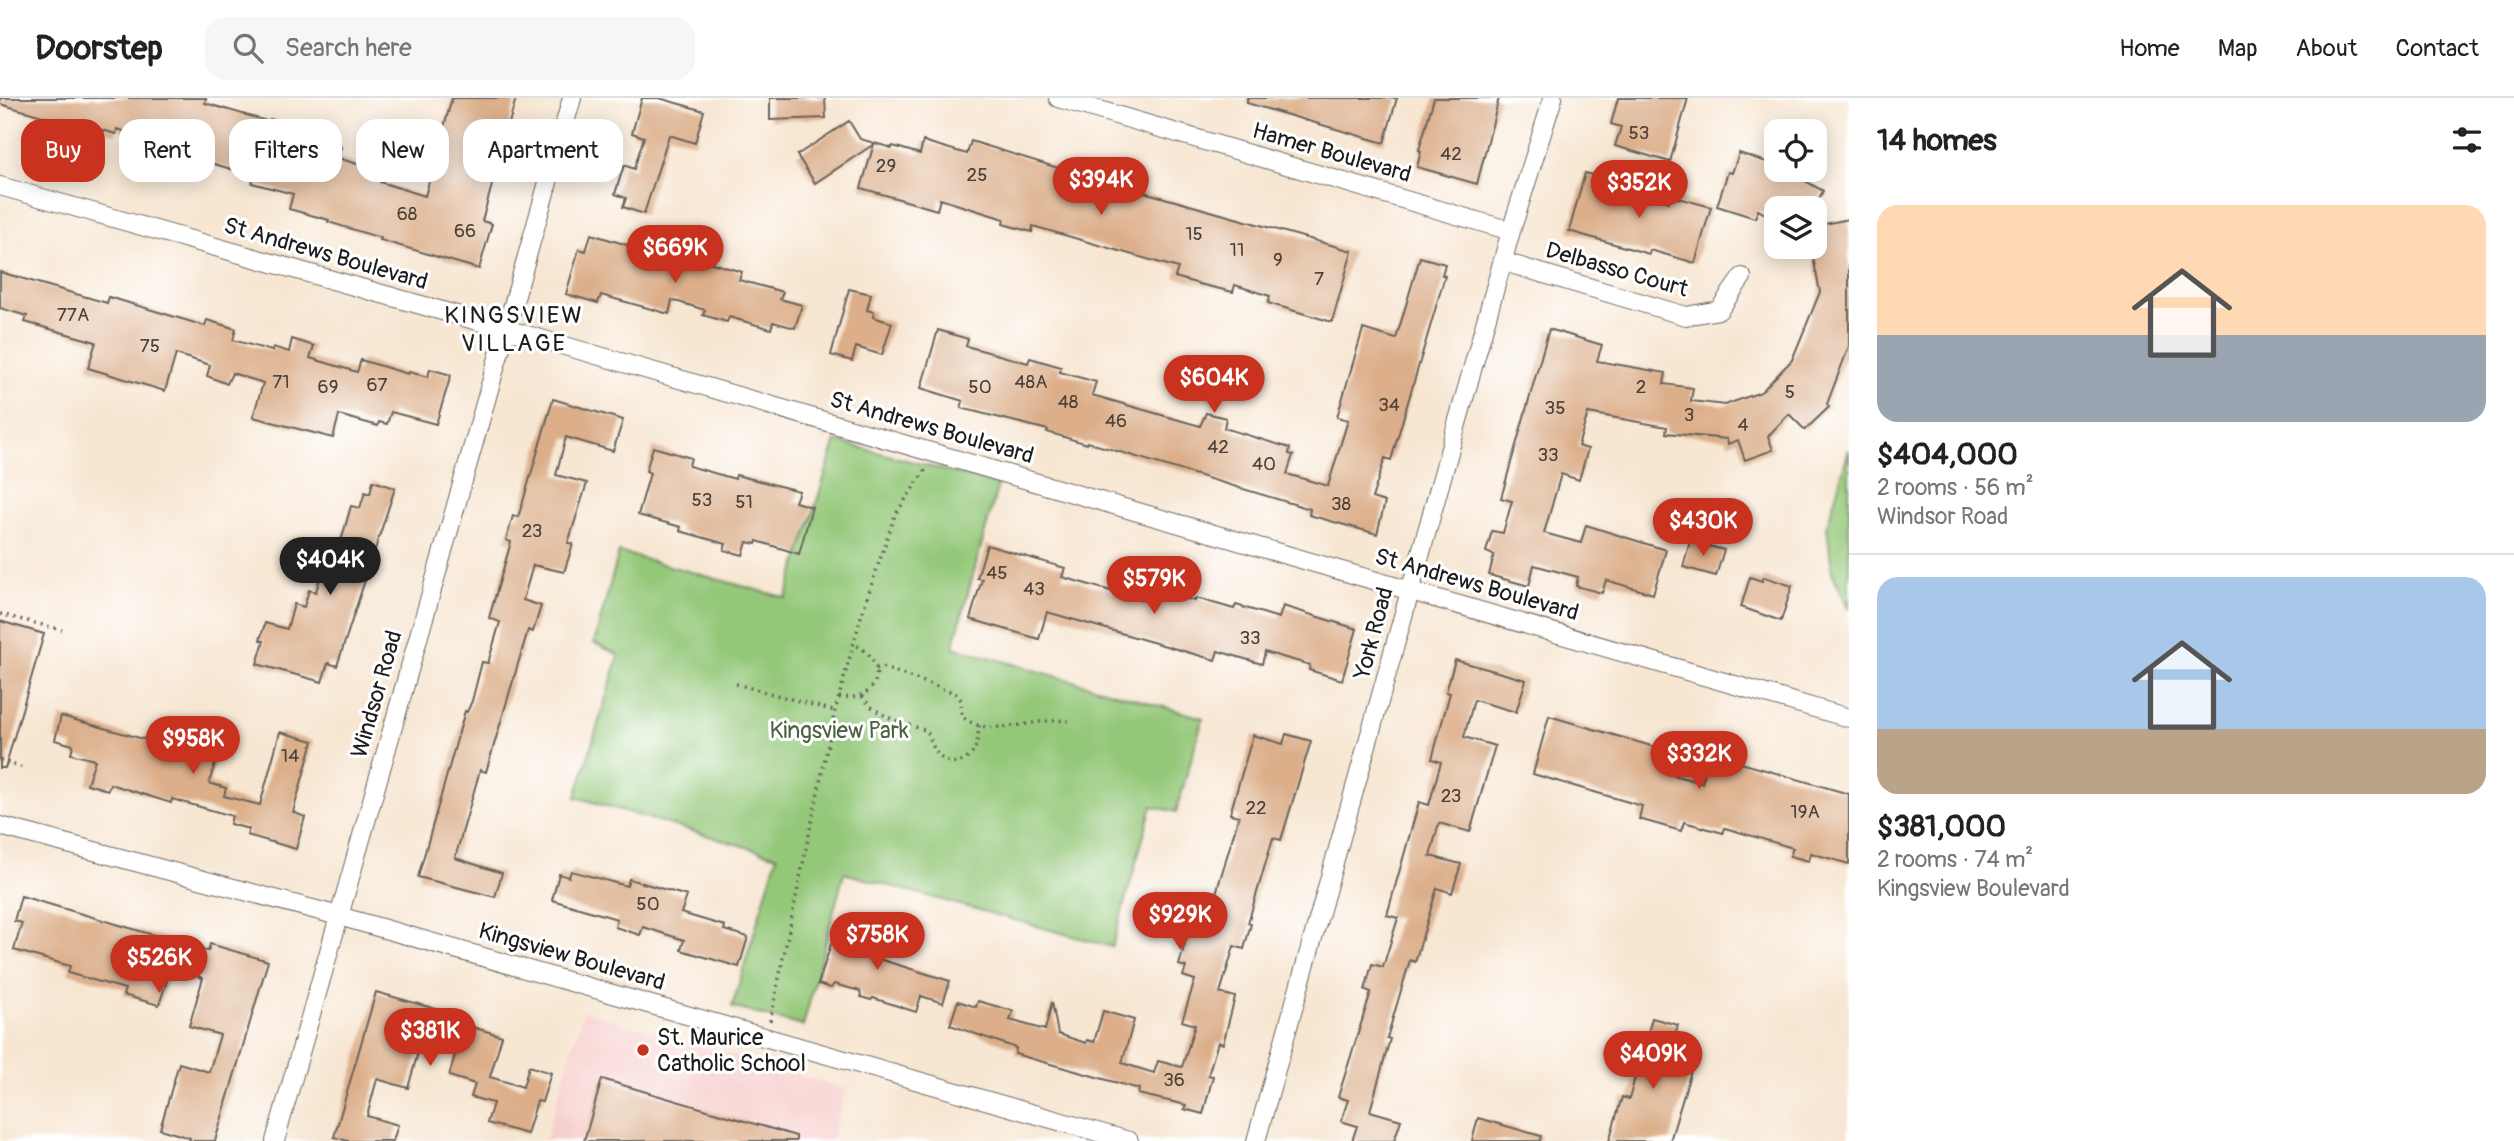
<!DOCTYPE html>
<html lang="en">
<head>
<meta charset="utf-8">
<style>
	:root { --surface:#fff; --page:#f6f6f6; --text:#222; --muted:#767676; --line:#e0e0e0; --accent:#c8321e }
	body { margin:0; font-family:Pangolin,sans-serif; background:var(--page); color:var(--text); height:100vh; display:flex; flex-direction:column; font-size:26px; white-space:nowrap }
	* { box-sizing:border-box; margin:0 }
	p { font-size:23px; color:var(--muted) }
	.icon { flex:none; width:38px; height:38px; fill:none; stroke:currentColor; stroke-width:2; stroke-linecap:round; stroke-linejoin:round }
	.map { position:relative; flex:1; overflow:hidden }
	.side { display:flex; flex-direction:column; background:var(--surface); width:665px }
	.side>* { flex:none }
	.hud { position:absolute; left:21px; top:21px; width:665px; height:63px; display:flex; gap:14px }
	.controls { position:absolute; left:1764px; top:21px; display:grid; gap:14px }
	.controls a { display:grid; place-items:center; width:63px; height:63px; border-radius:14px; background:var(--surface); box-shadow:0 4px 18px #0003; font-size:35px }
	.price { position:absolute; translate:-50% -60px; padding:0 16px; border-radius:24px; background:var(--accent); color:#fff; font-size:23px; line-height:46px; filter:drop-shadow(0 2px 4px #0008) }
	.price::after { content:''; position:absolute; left:50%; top:42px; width:21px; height:16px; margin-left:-10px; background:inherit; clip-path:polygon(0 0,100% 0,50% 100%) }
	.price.active { background:#222; color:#fff }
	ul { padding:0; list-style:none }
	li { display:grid; align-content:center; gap:14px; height:371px; padding:0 28px }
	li+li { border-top:2px solid var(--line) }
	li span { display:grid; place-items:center; height:217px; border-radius:21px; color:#555 }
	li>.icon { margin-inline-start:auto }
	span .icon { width:126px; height:126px; fill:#fffc; stroke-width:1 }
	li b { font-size:30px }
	h2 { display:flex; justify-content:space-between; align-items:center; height:84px; padding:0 28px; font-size:30px }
	.chip { padding:0 24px; border-radius:21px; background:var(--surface); box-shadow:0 4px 18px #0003; font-size:24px; line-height:63px }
	.chip.active { background:var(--accent); color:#fff }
	header { display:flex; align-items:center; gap:42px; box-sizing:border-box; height:98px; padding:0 35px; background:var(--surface); border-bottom:2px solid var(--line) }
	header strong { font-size:33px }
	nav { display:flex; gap:38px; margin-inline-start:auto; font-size:24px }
	.search { width:490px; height:63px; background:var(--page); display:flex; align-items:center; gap:18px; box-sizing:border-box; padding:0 24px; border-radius:21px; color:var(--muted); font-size:26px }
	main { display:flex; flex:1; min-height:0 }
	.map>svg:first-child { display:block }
</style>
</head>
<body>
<header>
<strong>Doorstep</strong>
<div class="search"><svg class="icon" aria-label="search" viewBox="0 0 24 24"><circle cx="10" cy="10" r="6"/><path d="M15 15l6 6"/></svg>Search here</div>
<nav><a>Home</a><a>Map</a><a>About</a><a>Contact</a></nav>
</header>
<main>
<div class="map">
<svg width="1849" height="1043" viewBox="0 0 1849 1043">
	<rect width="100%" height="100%" fill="#fff"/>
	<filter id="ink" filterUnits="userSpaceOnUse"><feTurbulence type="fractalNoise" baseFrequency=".0143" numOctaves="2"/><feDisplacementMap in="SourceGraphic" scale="14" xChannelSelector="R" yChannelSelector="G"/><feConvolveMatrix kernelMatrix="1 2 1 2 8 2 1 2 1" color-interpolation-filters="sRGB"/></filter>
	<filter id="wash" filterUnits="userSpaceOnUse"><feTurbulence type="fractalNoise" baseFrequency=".00686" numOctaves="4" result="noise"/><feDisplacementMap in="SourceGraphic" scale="28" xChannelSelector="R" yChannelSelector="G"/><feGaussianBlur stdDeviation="1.57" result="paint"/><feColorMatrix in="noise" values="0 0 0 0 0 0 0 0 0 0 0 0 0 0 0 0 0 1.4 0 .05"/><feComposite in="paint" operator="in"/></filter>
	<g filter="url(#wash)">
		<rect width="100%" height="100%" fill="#f7e6d2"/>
		<!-- built -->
		<path fill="#f7d0ce" d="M 583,913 L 846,991 L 831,1043 L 545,1043 Z"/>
		<!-- green -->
		<path fill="#94c879" stroke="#58724a" stroke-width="2" d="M 836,343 L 998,387 L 953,549 L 1203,620 L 1176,714 L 1152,708 L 1112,849 L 844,775 L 803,928 L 732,909 L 777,758 L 576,699 L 619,557 L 594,545 L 619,454 L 786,500 Z
			M 1849,351 L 1849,512 L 1832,474 L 1827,428 Z"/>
		<g id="blocks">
			<!-- building -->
			<path fill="#dcaf8a" d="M 0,0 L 206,0 L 205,5 L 270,24 L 270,21 L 302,30 L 300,38 L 341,49 L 338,60 L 383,74 L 380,84 L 425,98 L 452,0 L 516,0 L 482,123 L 492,126 L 479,171 L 380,142 L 381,140 L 328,124 L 329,122 L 289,111 L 293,96 L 252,85 L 254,78 L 201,62 L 205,50 L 162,38 L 160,44 L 117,31 L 116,36 L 60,20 L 60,23 L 0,6 Z
				M 642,0 L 659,0 L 704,13 L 695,45 L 669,37 L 644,116 L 623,109 L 626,100 L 615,96 L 624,67 L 634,71 L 644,39 L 632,35 Z
				M 770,0 L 825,0 L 826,20 L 770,22 Z
				M 1247,0 L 1397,0 L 1384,45 L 1247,5 Z
				M 1434,0 L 1499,0 L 1477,86 L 1417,69 L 1421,53 L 1419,52 Z
				M 1618,0 L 1688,0 L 1670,64 L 1615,48 L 1621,29 L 1611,26 Z
				M 849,23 L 860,41 L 892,50 L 893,48 L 920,56 L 923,43 L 967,56 L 971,43 L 1055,69 L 1352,153 L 1332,224 L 1268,205 L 1270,198 L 1235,187 L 1233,194 L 1199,186 L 1175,179 L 1178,170 L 1033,128 L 1032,134 L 1003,126 L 1004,121 L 940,101 L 937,112 L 861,90 L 874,46 L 815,85 L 797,57 Z
				M 1739,55 L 1776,67 L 1776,72 L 1807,72 L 1802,81 L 1823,93 L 1814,110 L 1776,110 L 1776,122 L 1758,112 L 1755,120 L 1717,108 L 1728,74 L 1732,75 Z
				M 1585,75 L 1617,83 L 1616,88 L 1669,104 L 1671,98 L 1711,109 L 1695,165 L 1650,152 L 1649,156 L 1569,133 Z
				M 1849,121 L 1849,248 L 1827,306 L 1829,309 L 1805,332 L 1789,316 L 1768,338 L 1773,352 L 1745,362 L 1738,342 L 1728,346 L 1727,341 L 1666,335 L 1667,329 L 1588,315 L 1578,348 L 1588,351 L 1579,382 L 1561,376 L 1544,435 L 1581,445 L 1586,427 L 1666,452 L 1653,496 L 1606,482 L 1602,495 L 1576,488 L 1578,479 L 1534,467 L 1529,488 L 1489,477 L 1494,457 L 1486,454 L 1492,433 L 1503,435 L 1512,403 L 1501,400 L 1549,231 L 1602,247 L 1597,263 L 1666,275 L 1664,286 L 1693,290 L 1691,303 L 1725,307 L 1761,294 L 1792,262 L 1820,194 L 1812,154 L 1815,154 L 1815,128 Z
				M 591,136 L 696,168 L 698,161 L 742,174 L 739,182 L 783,194 L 780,201 L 802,207 L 795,230 L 773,224 L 771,231 L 729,219 L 727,224 L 703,217 L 705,212 L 672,202 L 669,216 L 601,197 L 598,205 L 566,196 L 579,151 L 586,153 Z
				M 1420,159 L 1445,166 L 1442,177 L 1445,178 L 1391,362 L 1385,360 L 1372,400 L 1385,404 L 1377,436 L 1309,417 L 1310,411 L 1087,344 L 1087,346 L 1047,334 L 1048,332 L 961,310 L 963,303 L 921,290 L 938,232 L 968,241 L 966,248 L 1028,265 L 1030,260 L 1061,269 L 1060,274 L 1096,284 L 1092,297 L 1200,328 L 1206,315 L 1226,320 L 1224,330 L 1290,350 L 1289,356 L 1293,357 L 1287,376 L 1328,388 L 1348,322 L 1337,319 L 1363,231 L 1396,241 Z
				M 0,174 L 107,205 L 109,199 L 205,228 L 207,222 L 236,231 L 233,242 L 272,253 L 273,249 L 289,254 L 292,241 L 314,248 L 310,260 L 357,274 L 361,262 L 408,276 L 409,274 L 428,279 L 430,271 L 451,277 L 436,326 L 391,314 L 387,326 L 379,324 L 378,328 L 339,317 L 333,340 L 253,319 L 263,285 L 232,275 L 227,286 L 207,278 L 210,267 L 176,256 L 165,293 L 88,270 L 96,244 L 25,224 L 27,218 L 0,210 Z
				M 849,191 L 871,196 L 867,212 L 874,214 L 873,219 L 892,225 L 882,257 L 856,249 L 852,263 L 831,257 Z
				M 553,301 L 623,322 L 613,353 L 566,339 L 556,377 L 587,385 L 568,445 L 573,446 L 564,474 L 533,467 L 523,502 L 541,508 L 533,534 L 528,532 L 486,674 L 480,672 L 455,760 L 502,775 L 495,799 L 418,779 L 465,613 L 467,614 L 472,603 L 482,564 L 488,565 L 500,524 L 489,520 L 511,444 L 506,442 L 513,418 L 518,419 L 522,407 Z
				M 653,349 L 691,360 L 689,368 L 735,381 L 736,377 L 799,393 L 795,404 L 812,409 L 799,456 L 757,443 L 756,446 L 747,444 L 743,457 L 724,452 L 726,446 L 680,433 L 681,429 L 638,417 L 650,375 L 646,373 Z
				M 373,383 L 395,390 L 337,568 L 328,565 L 322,584 L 257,566 L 264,543 L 260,542 L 265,525 L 287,531 L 294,506 L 304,509 L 309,492 L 316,494 L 330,444 L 340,447 L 351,408 L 360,410 L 365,394 L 370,396 Z
				M 1690,443 L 1724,452 L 1716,478 L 1683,469 Z
				M 987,447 L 1065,470 L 1062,479 L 1149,504 L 1153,490 L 1195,503 L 1196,500 L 1234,511 L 1236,507 L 1279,520 L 1283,508 L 1357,531 L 1342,582 L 1309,572 L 1310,567 L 1265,554 L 1262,566 L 1218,553 L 1215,562 L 1047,514 L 1039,541 L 970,521 L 982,481 L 977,480 Z
				M 1750,479 L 1762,483 L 1764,479 L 1792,488 L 1781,523 L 1741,509 Z
				M 0,523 L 44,536 L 5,670 L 0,670 Z
				M 1455,562 L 1526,582 L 1516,614 L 1474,602 L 1464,639 L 1495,648 L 1470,734 L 1439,725 L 1430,758 L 1461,766 L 1452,795 L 1437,790 L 1415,864 L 1410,862 L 1387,940 L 1390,941 L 1370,1013 L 1401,1022 L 1394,1043 L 1352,1043 L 1357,1028 L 1341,1023 L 1348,1002 L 1338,999 L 1371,894 L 1365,892 L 1372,866 L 1383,869 L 1398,820 L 1387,817 L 1419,704 L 1429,707 L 1441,664 L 1432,661 L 1450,595 L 1446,594 Z
				M 61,618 L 147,642 L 151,629 L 189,640 L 186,650 L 217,659 L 209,685 L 226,690 L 224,698 L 260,707 L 280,634 L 313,643 L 293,714 L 305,719 L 296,751 L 247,737 L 249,731 L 230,726 L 232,718 L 172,701 L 171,705 L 110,686 L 108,692 L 87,686 L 95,662 L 71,656 L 73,647 L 55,642 Z
				M 1549,618 L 1675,655 L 1669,676 L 1702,685 L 1710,656 L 1849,696 L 1849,766 L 1811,755 L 1809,763 L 1790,758 L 1793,750 L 1725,730 L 1723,735 L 1684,724 L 1681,733 L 1639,721 L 1642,708 L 1533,676 Z
				M 1286,636 L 1311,643 L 1281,742 L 1273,740 L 1248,825 L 1251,826 L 1244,851 L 1234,848 L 1220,895 L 1235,899 L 1223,946 L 1218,944 L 1208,977 L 1213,978 L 1203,1016 L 1184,1011 L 1186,1007 L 1138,996 L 1139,991 L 1015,956 L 1016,950 L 950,927 L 958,903 L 976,909 L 978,903 L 1013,913 L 1010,922 L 1045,932 L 1052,904 L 1058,936 L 1086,945 L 1087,942 L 1094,944 L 1103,913 L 1134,922 L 1122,965 L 1154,975 L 1158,963 L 1182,969 L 1195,927 L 1182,923 L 1195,882 L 1183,878 L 1186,869 L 1179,867 L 1190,827 L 1205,832 L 1239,718 L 1230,716 L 1253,637 L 1283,646 Z
				M 571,773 L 627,788 L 629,781 L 687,798 L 681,815 L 725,828 L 724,832 L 748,839 L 739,869 L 681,852 L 684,842 L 643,829 L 640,837 L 615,829 L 617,821 L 552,802 L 559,776 L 569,779 Z
				M 21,798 L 208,853 L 210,846 L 268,863 L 215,1043 L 189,1043 L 190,1040 L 160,1031 L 179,965 L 209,974 L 220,937 L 189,928 L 203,880 L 171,870 L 159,907 L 123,897 L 125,891 L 68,875 L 70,868 L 14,852 L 22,825 L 14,823 Z
				M 863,825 L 873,831 L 875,843 L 884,845 L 879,861 L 950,883 L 943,905 L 921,898 L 916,914 L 873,900 L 871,902 L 861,899 L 860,893 L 834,886 L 831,890 L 818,886 L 836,831 L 848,835 L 858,826 Z
				M 376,894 L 436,911 L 435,915 L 450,919 L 449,922 L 502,938 L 490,979 L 523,989 L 529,968 L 551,975 L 542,1004 L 537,1003 L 527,1036 L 487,1025 L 493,1005 L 471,999 L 475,986 L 449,978 L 457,950 L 422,940 L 408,990 L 377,981 L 367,1018 L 398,1027 L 393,1043 L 348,1043 L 334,1039 Z
				M 1652,920 L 1678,927 L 1667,966 L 1691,973 L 1670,1043 L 1609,1043 L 1622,999 L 1629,1001 Z
				M 602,981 L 796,1038 L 796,1043 L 584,1043 Z
				M 1478,1020 L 1541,1038 L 1540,1043 L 1472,1043 Z"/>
		</g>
	</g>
	<g filter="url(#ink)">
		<use href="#blocks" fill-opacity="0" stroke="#69635c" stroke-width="2"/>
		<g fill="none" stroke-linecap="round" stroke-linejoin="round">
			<defs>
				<path id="street" d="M 1058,0 L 1511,133
					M 0,88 L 534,239 L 1849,620
					M 1504,164 L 1686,218 L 1719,212 L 1742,179
					M 0,728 L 339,818 L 1129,1043
					M 275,1043 L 572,0
					M 1256,1043 L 1511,133 L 1553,0"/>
			</defs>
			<!-- street casing -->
			<use href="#street" stroke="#69635c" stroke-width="20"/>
			<!-- path -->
			<path stroke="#69635c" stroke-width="3.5" stroke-dasharray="2 5" stroke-linecap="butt" d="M 0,516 L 62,532
				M 876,571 L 882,569 L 955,595 L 961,602 L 962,618 C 989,644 1039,616 1073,624
				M 736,586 L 835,613
				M 862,598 C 877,620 903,624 927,633 C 930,639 932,648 936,654 C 945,668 964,668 973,654 C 978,647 978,636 979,627
				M 839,599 C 883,605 889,560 853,546
				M 0,662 L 21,669
				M 770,923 L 835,613 L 862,515 L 895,417 L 926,371"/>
			<!-- street -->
			<use href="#street" stroke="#fff" stroke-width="18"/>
		</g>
	</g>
	<!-- markers -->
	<circle fill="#c8321e" stroke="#fff" stroke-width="2.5" cx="643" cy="952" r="7"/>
	<g text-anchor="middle" stroke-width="6" stroke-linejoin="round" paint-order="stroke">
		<!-- number labels -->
		<g font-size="19" fill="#4c4138">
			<text x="1639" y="41">53</text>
			<text x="1451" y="62">42</text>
			<text x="886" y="74">29</text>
			<text x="977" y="83">25</text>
			<text x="407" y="122">68</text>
			<text x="465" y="139">66</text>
			<text x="1194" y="142">15</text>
			<text x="1237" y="158">11</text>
			<text x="1278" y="168">9</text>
			<text x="1319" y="187">7</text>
			<text x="73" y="223">77A</text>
			<text x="150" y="254">75</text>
			<text x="281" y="290">71</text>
			<text x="1031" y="290">48A</text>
			<text x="377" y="293">67</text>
			<text x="328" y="295">69</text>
			<text x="980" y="295">50</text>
			<text x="1641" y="295">2</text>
			<text x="1790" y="300">5</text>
			<text x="1068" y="310">48</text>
			<text x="1389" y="313">34</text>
			<text x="1555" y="316">35</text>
			<text x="1689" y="323">3</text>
			<text x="1116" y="329">46</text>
			<text x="1743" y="333">4</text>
			<text x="1218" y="355">42</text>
			<text x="1548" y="363">33</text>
			<text x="1264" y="372">40</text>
			<text x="702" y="408">53</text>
			<text x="744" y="410">51</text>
			<text x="1341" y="412">38</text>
			<text x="532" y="439">23</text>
			<text x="997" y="481">45</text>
			<text x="1034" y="497">43</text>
			<text x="1250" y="546">33</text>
			<text x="290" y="664">14</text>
			<text x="1451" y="704">23</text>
			<text x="1256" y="716">22</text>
			<text x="1805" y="720">19A</text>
			<text x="648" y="812">50</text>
			<text x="1174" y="988">36</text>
		</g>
		<!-- street labels -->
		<g font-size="23" fill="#1c1c1c" stroke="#fff">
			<text transform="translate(1332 54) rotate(16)" y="8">Hamer Boulevard</text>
			<text transform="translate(326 155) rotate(16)" y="8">St Andrews Boulevard</text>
			<text transform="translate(1617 171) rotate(16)" y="8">Delbasso Court</text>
			<text transform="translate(932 329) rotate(16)" y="8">St Andrews Boulevard</text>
			<text transform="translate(1477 486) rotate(16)" y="8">St Andrews Boulevard</text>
			<text transform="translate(1373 535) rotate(-75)" y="8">York Road</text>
			<text transform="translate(376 596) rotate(-74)" y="8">Windsor Road</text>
			<text transform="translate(572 858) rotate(16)" y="8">Kingsview Boulevard</text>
		</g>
		<!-- park labels -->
		<g font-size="23" fill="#4c6141" stroke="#fff">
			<text x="839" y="640">Kingsview Park</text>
		</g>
		<!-- poi labels -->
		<g font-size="23" fill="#1c1c1c" stroke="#fff" text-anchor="start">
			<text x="657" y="947">St. Maurice<tspan x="657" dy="26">Catholic School</tspan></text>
		</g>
		<!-- neighbourhood labels -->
		<g font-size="24" letter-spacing="2" fill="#1c1c1c" stroke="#fff">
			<text x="514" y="225">KINGSVIEW<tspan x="514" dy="28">VILLAGE</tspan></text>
		</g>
	</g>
</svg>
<div class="controls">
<a><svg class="icon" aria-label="locate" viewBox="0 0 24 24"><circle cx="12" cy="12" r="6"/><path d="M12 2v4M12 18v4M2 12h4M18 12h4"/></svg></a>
<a><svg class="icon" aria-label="layers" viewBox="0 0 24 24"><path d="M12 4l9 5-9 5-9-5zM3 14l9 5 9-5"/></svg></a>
</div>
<b class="price" style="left:1101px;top:119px">$394K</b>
<b class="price" style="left:1639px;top:122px">$352K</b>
<b class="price" style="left:675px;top:187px">$669K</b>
<b class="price" style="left:1214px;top:317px">$604K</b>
<b class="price" style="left:1703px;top:460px">$430K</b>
<b class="price active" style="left:330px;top:499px">$404K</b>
<b class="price" style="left:1154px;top:518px">$579K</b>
<b class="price" style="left:193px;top:678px">$958K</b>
<b class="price" style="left:1699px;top:693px">$332K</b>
<b class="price" style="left:1180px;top:854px">$929K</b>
<b class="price" style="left:877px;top:874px">$758K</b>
<b class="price" style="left:159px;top:897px">$526K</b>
<b class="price" style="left:430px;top:970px">$381K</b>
<b class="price" style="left:1653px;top:993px">$409K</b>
<div class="hud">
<a class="chip active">Buy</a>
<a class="chip">Rent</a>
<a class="chip">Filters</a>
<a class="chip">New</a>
<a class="chip">Apartment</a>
</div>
</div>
<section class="side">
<h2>14 homes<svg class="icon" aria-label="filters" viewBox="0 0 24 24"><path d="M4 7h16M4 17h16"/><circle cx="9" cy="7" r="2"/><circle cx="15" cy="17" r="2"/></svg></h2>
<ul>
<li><span style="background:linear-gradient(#ffd9b3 60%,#9aa5b1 0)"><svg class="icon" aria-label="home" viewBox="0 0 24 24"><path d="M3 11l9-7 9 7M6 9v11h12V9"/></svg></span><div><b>$404,000</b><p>2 rooms · 56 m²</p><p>Windsor Road</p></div></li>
<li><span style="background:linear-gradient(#a9c7e8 70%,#b9a48a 0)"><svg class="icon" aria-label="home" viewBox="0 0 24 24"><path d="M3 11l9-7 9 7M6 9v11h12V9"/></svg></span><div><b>$381,000</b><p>2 rooms · 74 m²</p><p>Kingsview Boulevard</p></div></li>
</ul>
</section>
</main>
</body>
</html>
